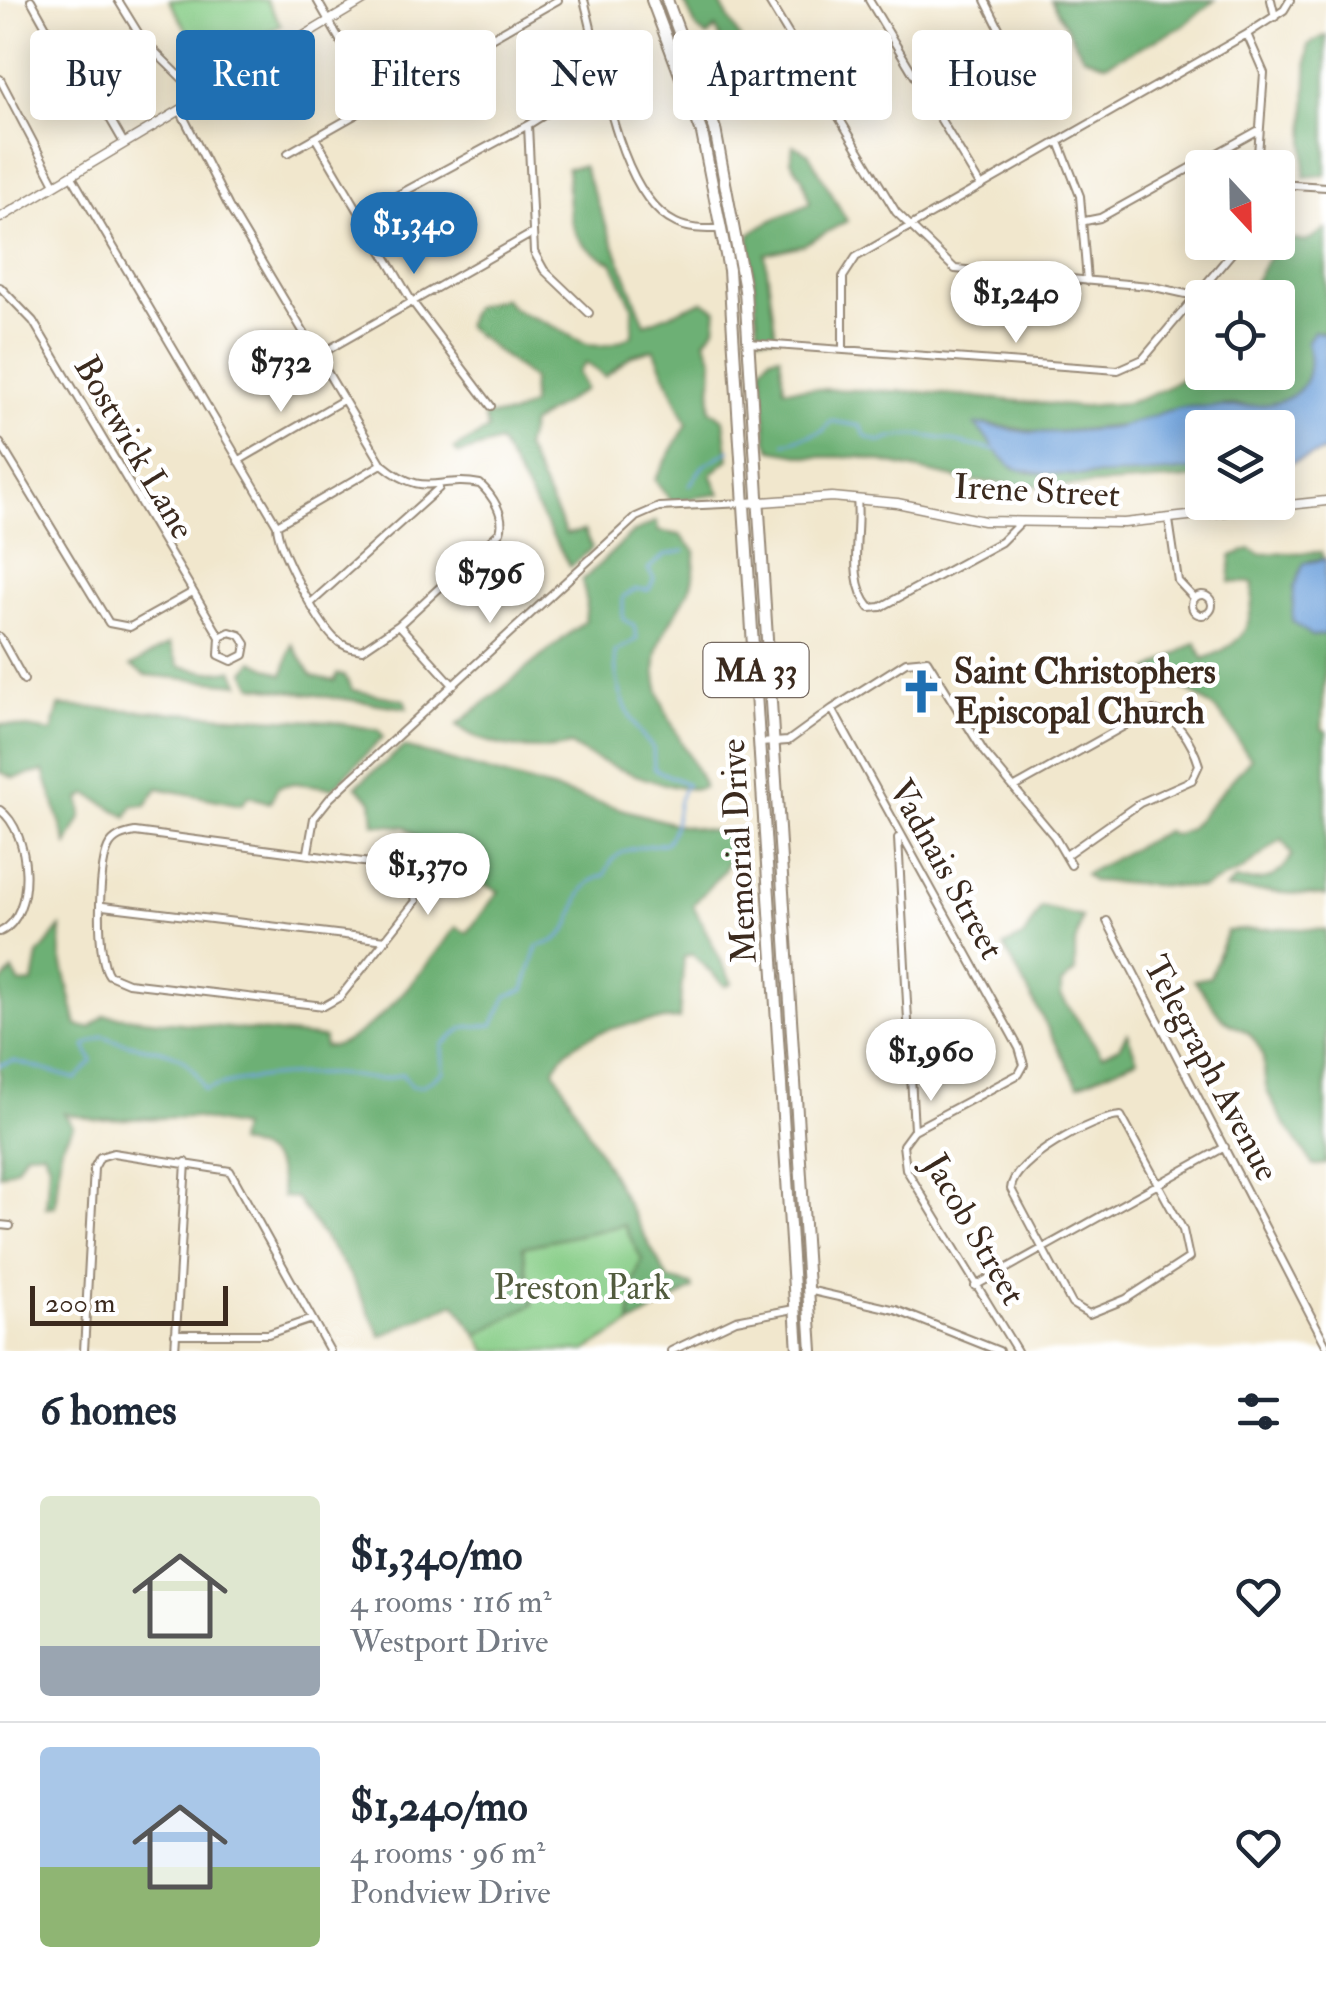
<!DOCTYPE html>
<html lang="en">
<head>
<meta charset="utf-8">
<style>
	:root { --surface:#fff; --page:#f6f6f7; --text:#1f2937; --muted:#747a83; --line:#e0e1e3; --accent:#1f6fb2 }
	body { margin:0; font-family:"IM FELL Double Pica",serif; background:var(--page); color:var(--text); height:100vh; display:flex; flex-direction:column; font-size:38px; white-space:nowrap }
	* { box-sizing:border-box; margin:0 }
	p { font-size:32px; color:var(--muted) }
	.icon { flex:none; width:55px; height:55px; fill:none; stroke:currentColor; stroke-width:2; stroke-linecap:round; stroke-linejoin:round }
	.map { position:relative; height:1351px; overflow:hidden }
	.details { display:flex; flex-direction:column; background:var(--surface); flex:1 }
	.details>* { flex:none }
	.banner { position:absolute; left:30px; top:30px; width:1268px; height:90px; display:flex; gap:20px }
	.needle { width:65px; rotate:158deg }
	.fabs { position:absolute; left:1185px; top:150px; display:grid; gap:20px }
	.fabs a { display:grid; place-items:center; width:110px; height:110px; border-radius:10px; background:var(--surface); box-shadow:0 5px 25px #0003; font-size:50px }
	.scale { position:absolute; left:30px; bottom:25px; width:198px; box-sizing:border-box; padding-left:10px; border:5px solid #3b2a1e; border-top:0; font-size:28px; line-height:35px; white-space:nowrap; color:#3b2a1e; -webkit-text-stroke:8px #fff; paint-order:stroke }
	.price { position:absolute; translate:-50% -85px; padding:0 22px; border-radius:35px; background:#fff; color:#222; font-size:32px; line-height:65px; filter:drop-shadow(0 2px 5px #0008) }
	.price::after { content:''; position:absolute; left:50%; top:60px; width:30px; height:22px; margin-left:-15px; background:inherit; clip-path:polygon(0 0,100% 0,50% 100%) }
	.price.active { background:var(--accent); color:#fff }
	ul { padding:0; list-style:none }
	li { display:flex; align-items:center; gap:30px; height:250px; padding:0 40px }
	li+li { border-top:2px solid var(--line) }
	li span { display:grid; place-items:center; flex:none; width:280px; height:200px; border-radius:10px; color:#555 }
	li>.icon { margin-inline-start:auto }
	span .icon { width:120px; height:120px; fill:#fffc; stroke-width:1 }
	li b { font-size:42px }
	h2 { display:flex; justify-content:space-between; align-items:center; height:120px; padding:0 40px; font-size:42px }
	.tag { padding:0 35px; border-radius:10px; background:var(--surface); box-shadow:0 5px 25px #0003; font-size:35px; line-height:90px }
	.tag.active { background:var(--accent); color:#fff }
	.map>svg:first-child { display:block }
</style>
</head>
<body>
<div class="map">
<svg width="1326" height="1351" viewBox="0 0 1326 1351">
	<rect width="100%" height="100%" fill="#fff"/>
	<filter id="ink" filterUnits="userSpaceOnUse"><feTurbulence type="fractalNoise" baseFrequency=".01" numOctaves="2"/><feDisplacementMap in="SourceGraphic" scale="20" xChannelSelector="R" yChannelSelector="G"/><feConvolveMatrix kernelMatrix="1 2 1 2 8 2 1 2 1" color-interpolation-filters="sRGB"/></filter>
	<filter id="wash" filterUnits="userSpaceOnUse"><feTurbulence type="fractalNoise" baseFrequency=".0048" numOctaves="4" result="noise"/><feDisplacementMap in="SourceGraphic" scale="40" xChannelSelector="R" yChannelSelector="G"/><feGaussianBlur stdDeviation="2.25" result="paint"/><feColorMatrix in="noise" values="0 0 0 0 0 0 0 0 0 0 0 0 0 0 0 0 0 1.4 0 .05"/><feComposite in="paint" operator="in"/></filter>
	<g filter="url(#wash)">
		<rect width="100%" height="100%" fill="#f1e7cd"/>
		<!-- green -->
		<path fill="#87cd87" stroke="#617c52" stroke-width="2.5" d="M 169,0 L 266,0 L 281,25 L 209,67 Z
			M 624,1225 L 642,1260 L 633,1283 L 630,1325 L 585,1351 L 487,1351 L 477,1335 L 533,1304 L 522,1247 Z"/>
		<!-- forest -->
		<path fill="#6db074" stroke="#546d49" stroke-width="2.5" d="M 683,0 L 718,0 L 748,53 L 725,50 L 716,28 L 707,37 L 697,29 Z
			M 1051,0 L 1215,0 L 1182,27 L 1106,64 L 1083,56 Z
			M 1326,35 L 1326,175 L 1304,177 L 1308,45 Z
			M 793,145 L 809,154 L 847,221 L 803,245 L 765,254 L 776,337 L 759,336 L 749,236 C 763,220 791,214 810,203 L 802,177 L 791,161 Z
			M 583,166 L 645,324 L 703,301 L 717,310 L 715,328 L 705,340 L 713,360 L 710,409 L 724,420 L 729,459 L 711,474 L 720,494 L 671,501 L 655,480 L 687,424 L 654,349 L 632,355 L 605,377 L 586,363 L 578,372 L 585,389 L 531,424 L 525,448 L 566,534 L 584,531 L 592,548 L 570,567 L 499,442 L 459,454 L 454,449 L 488,430 L 484,416 L 511,415 L 531,405 L 532,379 L 465,326 L 473,307 L 504,298 C 515,314 527,314 544,322 C 581,338 589,359 632,335 L 633,308 L 612,262 C 563,241 570,215 567,168 Z
			M 1326,229 L 1326,335 L 1320,331 L 1307,342 L 1314,371 L 1300,395 L 1267,407 L 1231,405 L 1166,411 L 1131,425 L 1047,433 L 986,424 L 998,451 L 1028,472 L 1084,476 L 1202,468 L 1202,478 L 1054,487 L 968,481 L 860,457 L 810,457 L 772,450 L 767,440 L 762,367 L 770,357 L 780,355 L 784,388 L 921,392 L 1081,407 C 1098,403 1115,406 1130,402 C 1156,395 1183,380 1202,363 L 1202,372 L 1278,372 L 1278,298 L 1246,297 L 1267,260 L 1292,239 L 1305,242 Z
			M 657,521 L 658,531 L 680,535 L 695,551 C 696,594 681,600 663,635 C 637,690 686,739 704,787 C 683,797 589,760 571,745 C 537,753 485,749 457,725 L 585,621 L 587,603 L 582,581 L 631,534 Z
			M 1250,549 L 1260,554 L 1321,552 L 1323,558 L 1309,561 L 1312,636 L 1326,634 L 1322,729 L 1326,731 L 1326,896 L 1226,889 L 1235,880 C 1264,882 1277,882 1292,855 L 1282,839 L 1241,871 L 1202,888 L 1092,881 L 1085,874 L 1166,831 L 1175,835 L 1189,829 L 1251,758 C 1240,747 1237,737 1229,725 C 1211,699 1175,684 1148,671 L 1196,642 L 1203,659 C 1244,644 1253,627 1253,583 L 1230,582 L 1231,556 Z
			M 169,644 L 179,666 L 208,672 L 233,670 L 240,684 L 145,675 L 131,666 Z
			M 292,644 L 312,676 L 335,681 L 337,674 L 345,676 L 352,690 L 405,700 L 407,708 L 253,686 L 245,672 L 253,661 L 283,675 Z
			M 59,706 L 333,722 L 379,730 L 383,737 L 333,788 L 294,783 L 278,787 L 270,803 L 249,796 L 241,805 L 158,788 L 146,805 L 133,806 L 127,817 L 88,794 L 80,799 L 82,816 L 67,845 L 44,771 L 14,778 L 0,772 L 0,724 L 52,732 Z
			M 404,747 L 678,825 L 739,835 L 724,870 L 693,905 L 732,983 L 725,986 L 692,954 L 684,957 L 679,1019 C 640,1021 572,1029 554,1069 L 668,1279 L 692,1285 L 693,1289 L 630,1325 L 633,1283 L 642,1260 L 624,1225 L 523,1247 L 533,1304 L 477,1335 L 455,1303 L 381,1336 L 351,1276 L 296,1198 L 282,1197 C 280,1161 272,1152 237,1143 L 240,1127 L 192,1117 L 96,1120 L 64,1113 L 73,1126 L 61,1147 L 55,1206 L 46,1207 L 49,1164 L 43,1151 L 26,1152 L 17,1167 L 0,1175 L 0,984 L 13,971 L 20,984 L 33,983 L 38,955 L 61,927 L 61,956 L 77,1026 L 90,1028 L 105,1015 L 324,1038 L 324,1047 C 366,1049 431,959 456,927 L 467,933 L 499,891 L 474,880 L 455,844 L 434,839 L 425,843 L 406,827 L 374,824 L 372,801 L 356,786 Z
			M 1041,907 L 1082,917 L 1075,944 L 1075,972 L 1061,984 L 1061,996 L 1102,1055 L 1119,1047 L 1127,1033 L 1137,1059 L 1078,1085 L 1004,946 L 1024,936 Z
			M 1282,928 L 1326,930 L 1326,1164 L 1313,1166 C 1298,1139 1279,1121 1268,1092 C 1260,1072 1271,1055 1249,1034 C 1242,1027 1229,1026 1222,1018 C 1212,1006 1205,992 1194,980 L 1210,977 L 1227,931 Z"/>
		<!-- water -->
		<path fill="#72a4dd" stroke="#56677e" stroke-width="2.5" d="M 1314,331 L 1326,335 L 1326,451 L 1278,467 L 1278,428 L 1202,428 L 1202,468 C 1175,474 1031,482 1010,465 C 998,456 988,437 975,425 C 993,423 1010,431 1028,432 C 1054,434 1085,430 1112,428 C 1137,425 1159,410 1185,407 C 1230,403 1326,424 1307,342 Z
			M 1326,559 L 1326,634 L 1312,636 L 1292,621 L 1294,587 L 1304,563 Z"/>
		<g fill="none" stroke-linecap="round" stroke-linejoin="round">
			<!-- stream -->
			<path stroke="#72a4dd" stroke-width="2.5" d="M 785,443 L 823,431 L 831,421 L 860,426 L 866,437 L 881,442 C 915,425 961,446 996,450
				M 689,486 L 703,466 L 730,450
				M 0,1065 L 14,1061 L 76,1079 L 92,1061 L 85,1046 L 103,1036 C 146,1056 184,1037 204,1090 C 246,1076 288,1074 332,1074 C 359,1074 374,1085 402,1074 L 411,1086 L 422,1086 L 443,1072 L 442,1045 L 465,1027 L 493,1025 L 507,996 L 524,990 L 538,946 C 590,937 561,887 605,875 C 615,844 637,849 666,843 C 681,825 672,803 687,784 L 654,769 L 653,748 C 628,722 614,688 615,652 L 637,639 L 634,626 L 623,619 L 623,597 L 636,589 L 649,590 L 654,579 L 648,569 L 665,555 L 684,551"/>
		</g>
	</g>
	<g filter="url(#ink)">
		<g fill="none" stroke-linecap="round" stroke-linejoin="round">
			<defs>
				<path id="minor" d="M 31,0 L 79,86 L 109,117 L 124,143
					M 118,0 L 142,39 L 202,98
					M 317,0 L 376,103
					M 584,0 C 601,59 616,195 676,223 C 690,230 707,229 722,229
					M 768,0 L 896,212 L 955,269 L 1150,286 L 1195,296
					M 869,0 L 980,185
					M 1271,0 L 1275,17
					M 1247,34 L 1264,73 L 1257,168
					M 0,79 L 55,184
					M 180,110 L 229,207 L 382,464 C 426,501 438,475 480,484 C 492,495 506,516 500,532 L 399,625 L 453,685
					M 935,110 L 989,81 L 1015,60 L 985,0
					M 528,125 L 534,252 L 544,270 L 589,313
					M 316,139 L 411,300 L 491,406
					M 1059,142 L 1080,196 L 1087,281
					M 288,153 L 558,0
					M 71,175 L 277,525 C 277,548 317,621 334,638 C 342,646 352,649 362,650 L 399,625
					M 1278,184 L 1326,187
					M 361,215 L 528,125 L 604,77
					M 1085,221 L 1100,218 L 1257,131
					M 0,287 L 33,321 L 220,637 L 219,655 L 232,661 L 244,655 L 246,644 L 240,635 L 230,632 L 220,637
					M 749,343 L 1118,370 L 1143,359 L 1241,242
					M 843,349 L 843,277 L 856,257 L 1247,34 L 1284,10 L 1290,0
					M 317,356 L 531,234
					M 0,443 L 109,623 L 130,627 L 191,593
					M 238,461 L 343,400
					M 857,499 C 861,533 846,579 870,608 L 881,607 L 1001,542 L 1020,523
					M 1169,520 L 1178,581 L 1194,598
					M 277,525 L 382,464
					M1192 605a10 10 0 1 1 20 0a10 10 0 1 1-20 0Z
					M 312,602 L 439,488
					M 0,637 L 24,680
					M 832,709 L 906,662 L 927,660 L 984,752 L 1054,836 L 1071,865
					M 760,743 L 788,741 L 832,709 L 1019,1048 L 1024,1065 L 1019,1074 L 914,1130
					M 1015,787 L 1153,710 C 1177,717 1192,742 1199,765 L 1192,780 L 1140,803 L 1066,855
					M 0,810 C 31,832 37,915 0,932
					M 135,832 L 393,866 L 411,879 L 416,901 L 340,997 L 324,1006 L 128,983 L 109,975 C 96,958 98,869 108,848 C 113,837 124,834 135,832 Z
					M 898,838 L 914,1130 L 903,1145 L 906,1169 L 1017,1351
					M 308,852 L 314,818 L 330,798 L 636,517 L 659,507 L 745,503
					M 103,906 L 386,940
					M 1107,921 L 1326,1345
					M 1121,1116 L 1183,1230 L 1189,1258 L 1126,1299 L 1089,1314 L 1072,1304 L 1011,1189 C 1012,1161 1093,1117 1121,1116 Z
					M 0,1225 L 10,1226
					M 975,1286 L 1225,1147
					M 808,1290 L 896,1310 L 999,1351
					M 175,1334 L 268,1334 L 312,1319
					M 84,1351 L 94,1168 L 100,1157 L 113,1153 L 230,1171 L 330,1351
					M 175,1351 L 186,1162
					M 671,1351 L 736,1320 L 794,1309"/>
				<path id="tertiary" d="M 0,218 L 364,0
					M 746,503 L 832,497 L 897,503 L 984,521 L 1124,523 L 1326,501"/>
				<path id="primary" d="M 652,0 L 702,133 L 729,270 L 798,1351
					M 667,0 L 715,129 L 745,290 L 812,1351"/>
			</defs>
			<!-- minor casing -->
			<use href="#minor" stroke="#968876" stroke-width="10"/>
			<!-- tertiary casing -->
			<use href="#tertiary" stroke="#968876" stroke-width="11"/>
			<!-- primary casing -->
			<use href="#primary" stroke="#968876" stroke-width="14"/>
			<!-- minor -->
			<use href="#minor" stroke="#fff" stroke-width="6"/>
			<!-- tertiary -->
			<use href="#tertiary" stroke="#fff" stroke-width="8"/>
			<!-- primary -->
			<use href="#primary" stroke="#fff" stroke-width="10"/>
		</g>
	</g>
	<!-- icons -->
	<defs>
		<symbol id="church-bare" viewBox="-9 -9 18 18"><path d="M-1.2-6h2.4v3.5h3.3v2.4h-3.3V6h-2.4V-.1h-3.3v-2.4h3.3Z" fill="#1f6fb2" stroke="#fff" stroke-width="2.5" paint-order="stroke"/></symbol>
	</defs>
	<g fill-rule="evenodd">
		<use href="#church-bare" x="890" y="660" width="63" height="63"/>
	</g>
	<g text-anchor="middle" stroke-width="9" stroke-linejoin="round" paint-order="stroke">
		<!-- shield labels -->
		<rect fill="#fff" stroke="#766a62" stroke-width="2.5" x="703.5" y="643" width="105" height="54" rx="8"/>
		<g font-size="32" font-weight="bold" fill="#3b2a1e">
			<text x="756" y="681">MA 33</text>
		</g>
		<!-- street labels -->
		<g font-size="35" fill="#3b2a1e" stroke="#fff">
			<text transform="translate(135 447) rotate(60)" y="12">Bostwick Lane</text>
			<text transform="translate(1037 490) rotate(3)" y="12">Irene Street</text>
			<text transform="translate(738 851) rotate(-93)" y="12">Memorial Drive</text>
			<text transform="translate(947 869) rotate(61)" y="12">Vadnais Street</text>
			<text transform="translate(1212 1068) rotate(62)" y="12">Telegraph Avenue</text>
			<text transform="translate(975 1229) rotate(60)" y="12">Jacob Street</text>
		</g>
		<!-- poi labels -->
		<g font-size="35" font-weight="bold" fill="#3b2a1e" stroke="#fff" text-anchor="start">
			<text x="954" y="683">Saint Christophers<tspan x="954" dy="40">Episcopal Church</tspan></text>
		</g>
		<!-- park labels -->
		<g font-size="35" fill="#525b3e" stroke="#fff">
			<text x="582" y="1299">Preston Park</text>
		</g>
	</g>
</svg>
<div class="fabs">
<a><svg class="needle" viewBox="-14 -14 28 28"><path d="M0-13l5 13h-10z" fill="#e53935"/><path d="M0 13l5-13h-10z" fill="#747a83"/></svg></a>
<a><svg class="icon" aria-label="locate" viewBox="0 0 24 24"><circle cx="12" cy="12" r="6"/><path d="M12 2v4M12 18v4M2 12h4M18 12h4"/></svg></a>
<a><svg class="icon" aria-label="layers" viewBox="0 0 24 24"><path d="M12 4l9 5-9 5-9-5zM3 14l9 5 9-5"/></svg></a>
</div>
<div class="scale">200 m</div>
<b class="price active" style="left:414px;top:277px">$1,340</b>
<b class="price" style="left:1016px;top:346px">$1,240</b>
<b class="price" style="left:281px;top:415px">$732</b>
<b class="price" style="left:490px;top:626px">$796</b>
<b class="price" style="left:428px;top:918px">$1,370</b>
<b class="price" style="left:931px;top:1104px">$1,960</b>
<div class="banner">
<a class="tag">Buy</a>
<a class="tag active">Rent</a>
<a class="tag">Filters</a>
<a class="tag">New</a>
<a class="tag">Apartment</a>
<a class="tag">House</a>
</div>
</div>
<section class="details">
<h2>6 homes<svg class="icon" aria-label="filters" viewBox="0 0 24 24"><path d="M4 7h16M4 17h16"/><circle cx="9" cy="7" r="2"/><circle cx="15" cy="17" r="2"/></svg></h2>
<ul>
<li><span style="background:linear-gradient(#dfe7d0 75%,#9aa5b1 0)"><svg class="icon" aria-label="home" viewBox="0 0 24 24"><path d="M3 11l9-7 9 7M6 9v11h12V9"/></svg></span><div><b>$1,340/mo</b><p>4 rooms · 116 m²</p><p>Westport Drive</p></div><svg class="icon" aria-label="heart" viewBox="0 0 24 24"><path d="M12 20l-8-8c-3-5 5-10 8-4 3-6 11-1 8 4z"/></svg></li>
<li><span style="background:linear-gradient(#a9c7e8 60%,#8fb573 0)"><svg class="icon" aria-label="home" viewBox="0 0 24 24"><path d="M3 11l9-7 9 7M6 9v11h12V9"/></svg></span><div><b>$1,240/mo</b><p>4 rooms · 96 m²</p><p>Pondview Drive</p></div><svg class="icon" aria-label="heart" viewBox="0 0 24 24"><path d="M12 20l-8-8c-3-5 5-10 8-4 3-6 11-1 8 4z"/></svg></li>
</ul>
</section>
</body>
</html>
